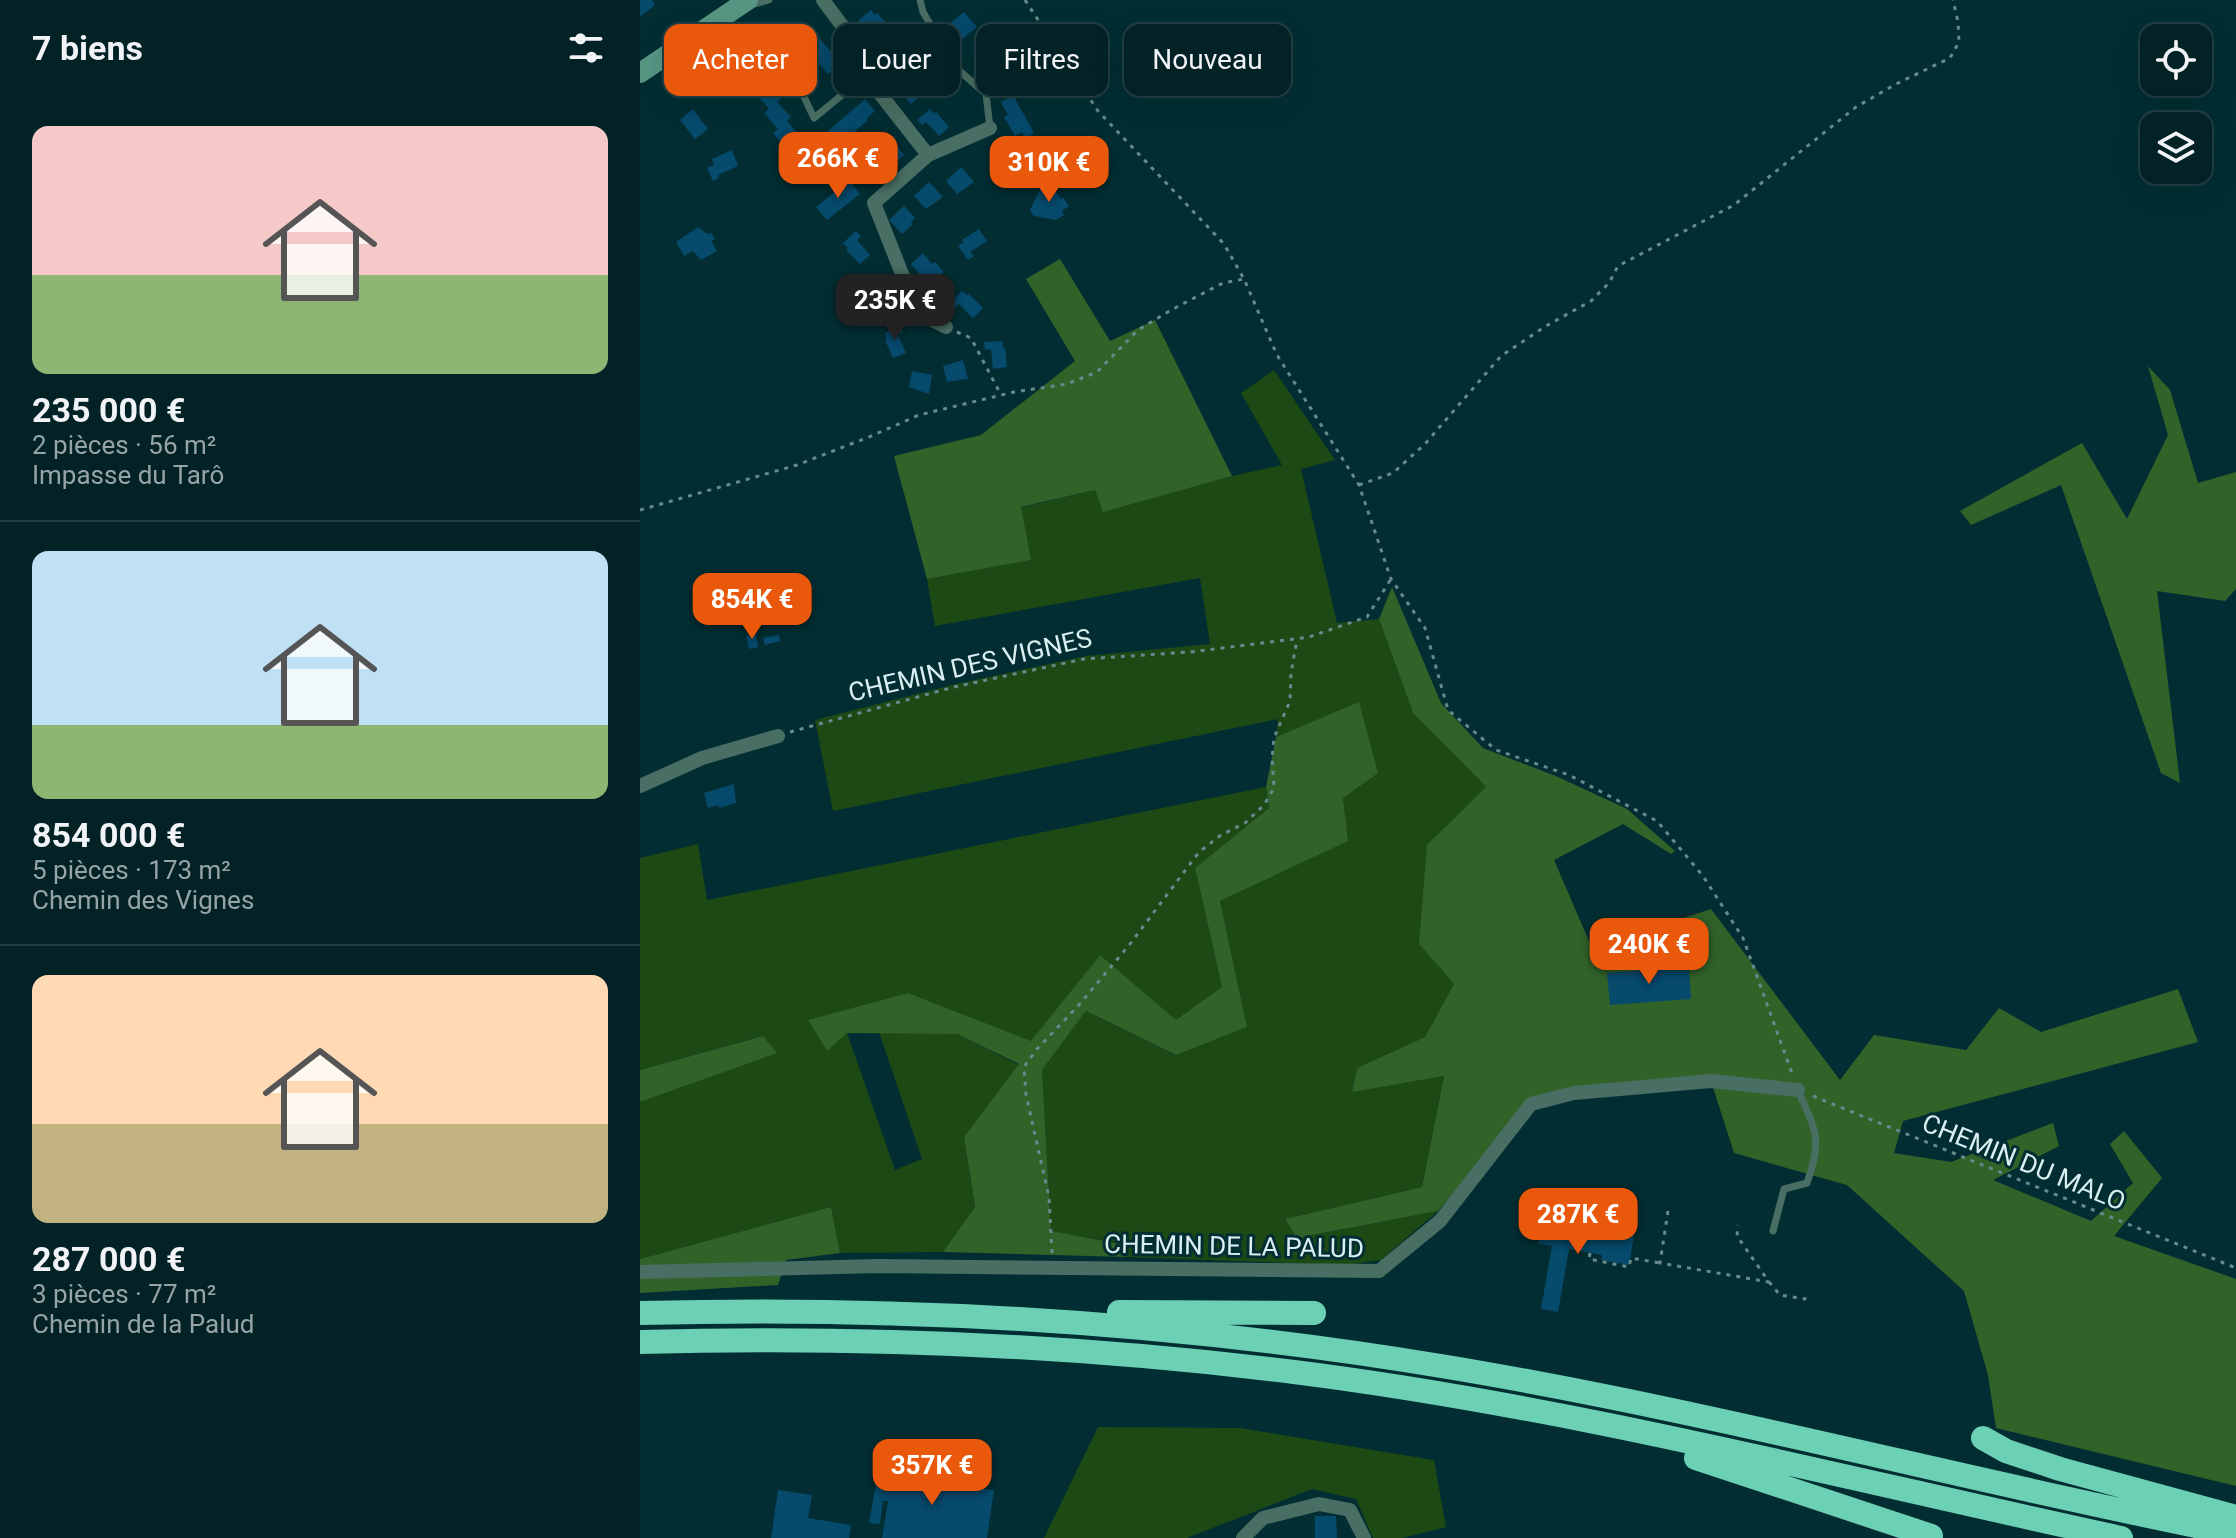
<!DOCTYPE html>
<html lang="fr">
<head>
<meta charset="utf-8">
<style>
	:root { --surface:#022226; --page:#0c2a2e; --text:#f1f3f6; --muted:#96a4a7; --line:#233f43; --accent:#ea580c }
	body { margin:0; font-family:Roboto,sans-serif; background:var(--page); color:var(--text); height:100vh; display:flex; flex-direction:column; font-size:30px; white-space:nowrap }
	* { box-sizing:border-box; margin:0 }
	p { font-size:26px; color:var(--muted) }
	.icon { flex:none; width:44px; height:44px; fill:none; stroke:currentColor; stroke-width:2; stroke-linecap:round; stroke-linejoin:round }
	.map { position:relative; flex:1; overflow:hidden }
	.sheet { display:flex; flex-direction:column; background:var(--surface); width:640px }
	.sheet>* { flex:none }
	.hud { position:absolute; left:24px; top:24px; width:760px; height:72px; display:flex; gap:16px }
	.controls { position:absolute; left:1500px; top:24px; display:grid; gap:16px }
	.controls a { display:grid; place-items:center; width:72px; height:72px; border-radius:16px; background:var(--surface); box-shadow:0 8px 32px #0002,0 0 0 2px var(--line); font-size:40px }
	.price { position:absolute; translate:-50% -68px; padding:0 18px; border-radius:16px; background:var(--accent); color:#fff; font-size:26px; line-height:52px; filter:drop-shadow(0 2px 4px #0008) }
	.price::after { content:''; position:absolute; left:50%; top:48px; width:24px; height:18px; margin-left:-12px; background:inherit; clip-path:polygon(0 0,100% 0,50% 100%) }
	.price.selected { background:#222; color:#fff }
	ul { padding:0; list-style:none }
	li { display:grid; align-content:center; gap:16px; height:424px; padding:0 32px }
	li+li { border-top:2px solid var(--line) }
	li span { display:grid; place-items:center; height:248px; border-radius:16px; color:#555 }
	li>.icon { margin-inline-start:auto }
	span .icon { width:144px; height:144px; fill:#fffc; stroke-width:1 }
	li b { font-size:34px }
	h2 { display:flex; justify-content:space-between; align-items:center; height:96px; padding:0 32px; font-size:34px }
	.tag { padding:0 28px; border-radius:16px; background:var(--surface); box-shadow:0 8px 32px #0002,0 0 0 2px var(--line); font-size:28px; line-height:72px }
	.tag.selected { background:var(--accent); color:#fff }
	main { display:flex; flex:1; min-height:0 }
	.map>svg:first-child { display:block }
</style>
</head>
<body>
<main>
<section class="sheet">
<h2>7 biens<svg class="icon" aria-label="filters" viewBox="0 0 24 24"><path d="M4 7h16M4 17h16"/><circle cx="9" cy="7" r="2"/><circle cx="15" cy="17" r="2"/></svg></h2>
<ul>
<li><span style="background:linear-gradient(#f6c9c9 60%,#8fb573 0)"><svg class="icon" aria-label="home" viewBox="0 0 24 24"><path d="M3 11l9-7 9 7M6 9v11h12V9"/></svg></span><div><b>235 000 €</b><p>2 pièces · 56 m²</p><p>Impasse du Tarô</p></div></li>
<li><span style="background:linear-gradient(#bfe0f5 70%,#8fb573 0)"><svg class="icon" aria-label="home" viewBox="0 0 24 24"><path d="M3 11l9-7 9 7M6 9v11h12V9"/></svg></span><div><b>854 000 €</b><p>5 pièces · 173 m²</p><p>Chemin des Vignes</p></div></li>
<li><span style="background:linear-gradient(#ffd9b3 60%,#c2b280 0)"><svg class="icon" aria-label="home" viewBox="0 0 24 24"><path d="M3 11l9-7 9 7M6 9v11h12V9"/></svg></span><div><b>287 000 €</b><p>3 pièces · 77 m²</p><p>Chemin de la Palud</p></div></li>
</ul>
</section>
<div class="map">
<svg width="1596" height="1538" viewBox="0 0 1596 1538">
	<rect width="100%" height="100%" fill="#022e33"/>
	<!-- green -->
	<path fill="#1c4914" d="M 634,370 L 695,460 L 661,469 L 697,623 L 739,619 L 773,713 L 846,787 L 779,944 L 814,984 L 785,1037 L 717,1068 L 712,1091 L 804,1076 L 782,1187 L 645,1219 L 658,1238 L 798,1211 L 741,1260 L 705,1265 L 486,1257 L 481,1243 L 411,1232 L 402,1070 L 446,1011 L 535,1055 L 607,1027 L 580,901 L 707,841 L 703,798 L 719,703 L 636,737 L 638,719 L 193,811 L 175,720 L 316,684 L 446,656 L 570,644 L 560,578 L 295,626 L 287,579 L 391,560 L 380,508 L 455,490 L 463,511 L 592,476 L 642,465 L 601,393 Z
		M 626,787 L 629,808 L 555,868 L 582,987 L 536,1021 L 460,955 L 391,1042 L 268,993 L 207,1033 L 255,1170 L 282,1159 L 239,1032 L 317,1034 L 379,1065 L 324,1137 L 335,1208 L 303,1252 L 200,1253 L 191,1207 L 0,1259 L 0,1102 L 136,1053 L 122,1036 L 0,1070 L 0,858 L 58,844 L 67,900 Z
		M 458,1427 L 600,1428 L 794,1460 L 806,1527 L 762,1538 L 733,1538 L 716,1499 L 672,1489 L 547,1538 L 404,1538 Z"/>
	<!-- forest -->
	<path fill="#316329" d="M 420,259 L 470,341 L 515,320 L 592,476 L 463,512 L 455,490 L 381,507 L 391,560 L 287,579 L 254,456 L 341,435 L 435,361 L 386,279 Z
		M 1508,366 L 1530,390 L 1558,483 L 1596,472 L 1596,589 L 1585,601 L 1517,591 L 1540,783 L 1521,773 L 1421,485 L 1331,525 L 1320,511 L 1442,443 L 1487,519 L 1528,435 Z
		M 752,587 L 801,703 L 843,748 L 918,777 L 987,809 L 1035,851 L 1031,854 L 983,824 L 914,860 L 952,948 L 1071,909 L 1200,1080 L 1234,1035 L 1326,1050 L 1359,1008 L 1401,1032 L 1538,989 L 1558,1042 L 1263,1121 L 1254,1153 L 1311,1162 L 1413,1123 L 1419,1146 L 1353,1180 L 1451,1221 L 1493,1183 L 1470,1144 L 1484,1131 L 1522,1178 L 1474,1236 L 1596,1279 L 1596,1486 L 1356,1428 L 1348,1375 L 1324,1291 L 1207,1185 L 1094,1153 L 1071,1081 L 891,1104 L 798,1211 L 657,1238 L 645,1219 L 782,1187 L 804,1076 L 712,1092 L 717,1068 L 785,1037 L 814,984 L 779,944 L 787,845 L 846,787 L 773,713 L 739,619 Z
		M 719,702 L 738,773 L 703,798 L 708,841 L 580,901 L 607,1027 L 536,1055 L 446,1011 L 402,1070 L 411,1231 L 481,1244 L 486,1257 L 303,1252 L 335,1207 L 324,1137 L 379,1064 L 317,1034 L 207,1033 L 187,1051 L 168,1020 L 268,993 L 391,1041 L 460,955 L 536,1020 L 582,987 L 555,868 L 629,808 L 626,787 L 636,737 Z
		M 123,1036 L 137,1053 L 0,1102 L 0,1070 Z
		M 191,1207 L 200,1253 L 146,1260 L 138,1285 L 0,1293 L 0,1259 Z"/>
	<!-- building -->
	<path fill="#064a6c" d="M 0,0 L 12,0 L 15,5 L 0,17 Z
		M 231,10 L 235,15 L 237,13 L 246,23 L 232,36 L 218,21 Z
		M 324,12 L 337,27 L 314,46 L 301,31 Z
		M 149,28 L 158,39 L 120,73 L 108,60 L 139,33 L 140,35 Z
		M 173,31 L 201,63 L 197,67 L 201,71 L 194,76 L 191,72 L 188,74 L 160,42 Z
		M 253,35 L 257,41 L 260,38 L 269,49 L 254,62 L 240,46 Z
		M 262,76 L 267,81 L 268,80 L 282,94 L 271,104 L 258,90 L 254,93 L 249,88 Z
		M 128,82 L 142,98 L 137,102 L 151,117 L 147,121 L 161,137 L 147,149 L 133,133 L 138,129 L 124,113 L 129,109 L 115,93 Z
		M 373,95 L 394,133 L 385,139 L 382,132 L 375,136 L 364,117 L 368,115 L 361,102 Z
		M 225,99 L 235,111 L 227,118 L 228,120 L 198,146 L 186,133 Z
		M 53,109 L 68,129 L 55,139 L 40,120 Z
		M 290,109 L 294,114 L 296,112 L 309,127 L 299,136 L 286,122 L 282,125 L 277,120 Z
		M 180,139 L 191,152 L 175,166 L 163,153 Z
		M 253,141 L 264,155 L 232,183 L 221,169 Z
		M 92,150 L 98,166 L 78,175 L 79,178 L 73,181 L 67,168 L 74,165 L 72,159 Z
		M 321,167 L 334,182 L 317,194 L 306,181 Z
		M 209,180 L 220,194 L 187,220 L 176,207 Z
		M 289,182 L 303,197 L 286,209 L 274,196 Z
		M 410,183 L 421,199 L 423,197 L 429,206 L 422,211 L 424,215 L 416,220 L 394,216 L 390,210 L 400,189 Z
		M 264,206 L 275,218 L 271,223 L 272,225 L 262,234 L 249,220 Z
		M 58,227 L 67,234 L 71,233 L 75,239 L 71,241 L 77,251 L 61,260 L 53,251 L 44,256 L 36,242 Z
		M 339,229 L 347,241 L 330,252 L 334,256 L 328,260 L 318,246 L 324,242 L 322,240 Z
		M 216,231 L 221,237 L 217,240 L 230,255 L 220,264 L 206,250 L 208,248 L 203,243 Z
		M 283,253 L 292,264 L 295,262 L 304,272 L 289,285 L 271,264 Z
		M 238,280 L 243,285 L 239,289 L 252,304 L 242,313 L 228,299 L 230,297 L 225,292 Z
		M 322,291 L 327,295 L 329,294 L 343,308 L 333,318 L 319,304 L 315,308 L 310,303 Z
		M 261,326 L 263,333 L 258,335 L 266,353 L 253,358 L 245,340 L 247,339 L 245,333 Z
		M 362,341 L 363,348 L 365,347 L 367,367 L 353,369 L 351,349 L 345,350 L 344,342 Z
		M 323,360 L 328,379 L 307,382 L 303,366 Z
		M 272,371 L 292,375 L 289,394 L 269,387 Z
		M 116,634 L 118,647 L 109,649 L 106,636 Z
		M 139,635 L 140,641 L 125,645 L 123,638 Z
		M 94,784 L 96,803 L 79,808 L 78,805 L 68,808 L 64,793 Z
		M 1049,967 L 1051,999 L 970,1005 L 967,973 Z
		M 901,1226 L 965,1237 L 966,1231 L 994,1236 L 989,1265 L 961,1260 L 962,1255 L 929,1249 L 918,1312 L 901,1309 L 912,1246 L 898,1244 Z
		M 302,1466 L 329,1470 L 328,1486 L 354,1490 L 347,1538 L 242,1538 L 248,1501 L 243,1501 L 240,1524 L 229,1523 L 238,1473 L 299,1482 Z
		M 138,1490 L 172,1495 L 168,1518 L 211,1525 L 209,1538 L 131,1538 Z
		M 675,1516 L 696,1516 L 697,1538 L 675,1538 Z"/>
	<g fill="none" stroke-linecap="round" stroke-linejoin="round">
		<!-- path -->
		<path stroke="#68898d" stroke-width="3" stroke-dasharray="4 6" stroke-linecap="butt" d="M 385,0 L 458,111 L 584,244 L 604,279 L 637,355 L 719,485 L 751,579 L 785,628 L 808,710 L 856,750 L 929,775 L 1017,821 L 1063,876 L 1103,938 L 1153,1076
			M 317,332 L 331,338 L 361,395
			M 719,485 L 753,473 L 785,444 L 861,356 L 906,326 L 951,301 L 969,283 L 978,266 L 1094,205 L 1216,107 L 1256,84 L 1310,58 L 1319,42 L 1318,22 L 1313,0
			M 0,510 L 157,465 L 229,437 L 279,415 L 374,392 L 427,384 L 457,372 L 498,330 L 531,310 L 583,283 L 604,279
			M 150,732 L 314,687 L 444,659 L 550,652 L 669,637 L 727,617 L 751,579
			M 1173,1096 L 1596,1268
			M 1028,1211 L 1020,1263 L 1129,1282 L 1097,1236 L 1098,1225
			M 412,1253 L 409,1197 L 386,1095 L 384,1067 L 397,1049 L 438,1006 L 490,944 L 559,852 L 581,835 L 605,823 L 624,805 L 634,788 L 632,758 L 634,738 L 650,701 L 651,673 L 657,639
			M 950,1253 L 949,1259 L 989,1267 L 991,1258 L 1020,1263
			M 1129,1282 L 1140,1295 L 1165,1299 L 1166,1294"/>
		<!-- lane -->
		<path stroke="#496e63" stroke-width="7" d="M 280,0 L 283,12 L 315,67 L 346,94 L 350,128
			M 111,5 L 129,0
			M 150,67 L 174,118 L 231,71
			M 1133,1231 L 1144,1189 L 1167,1183 C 1183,1138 1176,1132 1158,1090"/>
		<!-- street -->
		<path stroke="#496e63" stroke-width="14" d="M 183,0 L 227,59 L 237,90 L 288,155 L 234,203 L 277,312 L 306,327
			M 288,155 L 350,128
			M 0,786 L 62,758 L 138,736
			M 0,1272 L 238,1266 L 739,1271 L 800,1221 L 891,1104 L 934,1093 L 1071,1081 L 1158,1090
			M 603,1538 L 623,1518 L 679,1504 L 710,1510 L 724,1538"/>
		<!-- secondary -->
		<path stroke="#589684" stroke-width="20" d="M 0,73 L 108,0"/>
		<!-- highway -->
		<path stroke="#6bd0b4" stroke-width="24" d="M 479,1312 L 674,1313
			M 0,1313 C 268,1306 536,1322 801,1366 C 1069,1410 1330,1482 1596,1534
			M 0,1342 C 218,1336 437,1345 654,1372 C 933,1407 1207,1479 1481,1538
			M 1343,1438 L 1366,1451 L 1420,1469 L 1596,1517
			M 1056,1458 L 1291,1536"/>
	</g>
	<g text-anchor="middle" stroke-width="6" stroke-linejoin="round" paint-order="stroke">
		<!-- street labels -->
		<g font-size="26" fill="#daeff2" stroke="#022e33">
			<text transform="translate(330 665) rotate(-13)" y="9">CHEMIN DES VIGNES</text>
			<text transform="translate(1384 1162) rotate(22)" y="9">CHEMIN DU MALO</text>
			<text transform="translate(594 1246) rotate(1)" y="9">CHEMIN DE LA PALUD</text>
		</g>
	</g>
</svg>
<div class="controls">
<a><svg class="icon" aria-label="locate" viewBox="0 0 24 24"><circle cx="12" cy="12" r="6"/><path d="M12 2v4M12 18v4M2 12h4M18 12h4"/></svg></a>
<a><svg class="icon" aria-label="layers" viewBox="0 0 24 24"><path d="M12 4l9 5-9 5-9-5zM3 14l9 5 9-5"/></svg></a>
</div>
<b class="price" style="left:198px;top:200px">266K €</b>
<b class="price" style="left:409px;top:204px">310K €</b>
<b class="price selected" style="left:255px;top:342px">235K €</b>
<b class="price" style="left:112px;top:641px">854K €</b>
<b class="price" style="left:1009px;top:986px">240K €</b>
<b class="price" style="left:938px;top:1256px">287K €</b>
<b class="price" style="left:292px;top:1507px">357K €</b>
<div class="hud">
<a class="tag selected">Acheter</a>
<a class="tag">Louer</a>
<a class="tag">Filtres</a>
<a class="tag">Nouveau</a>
</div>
</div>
</main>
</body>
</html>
